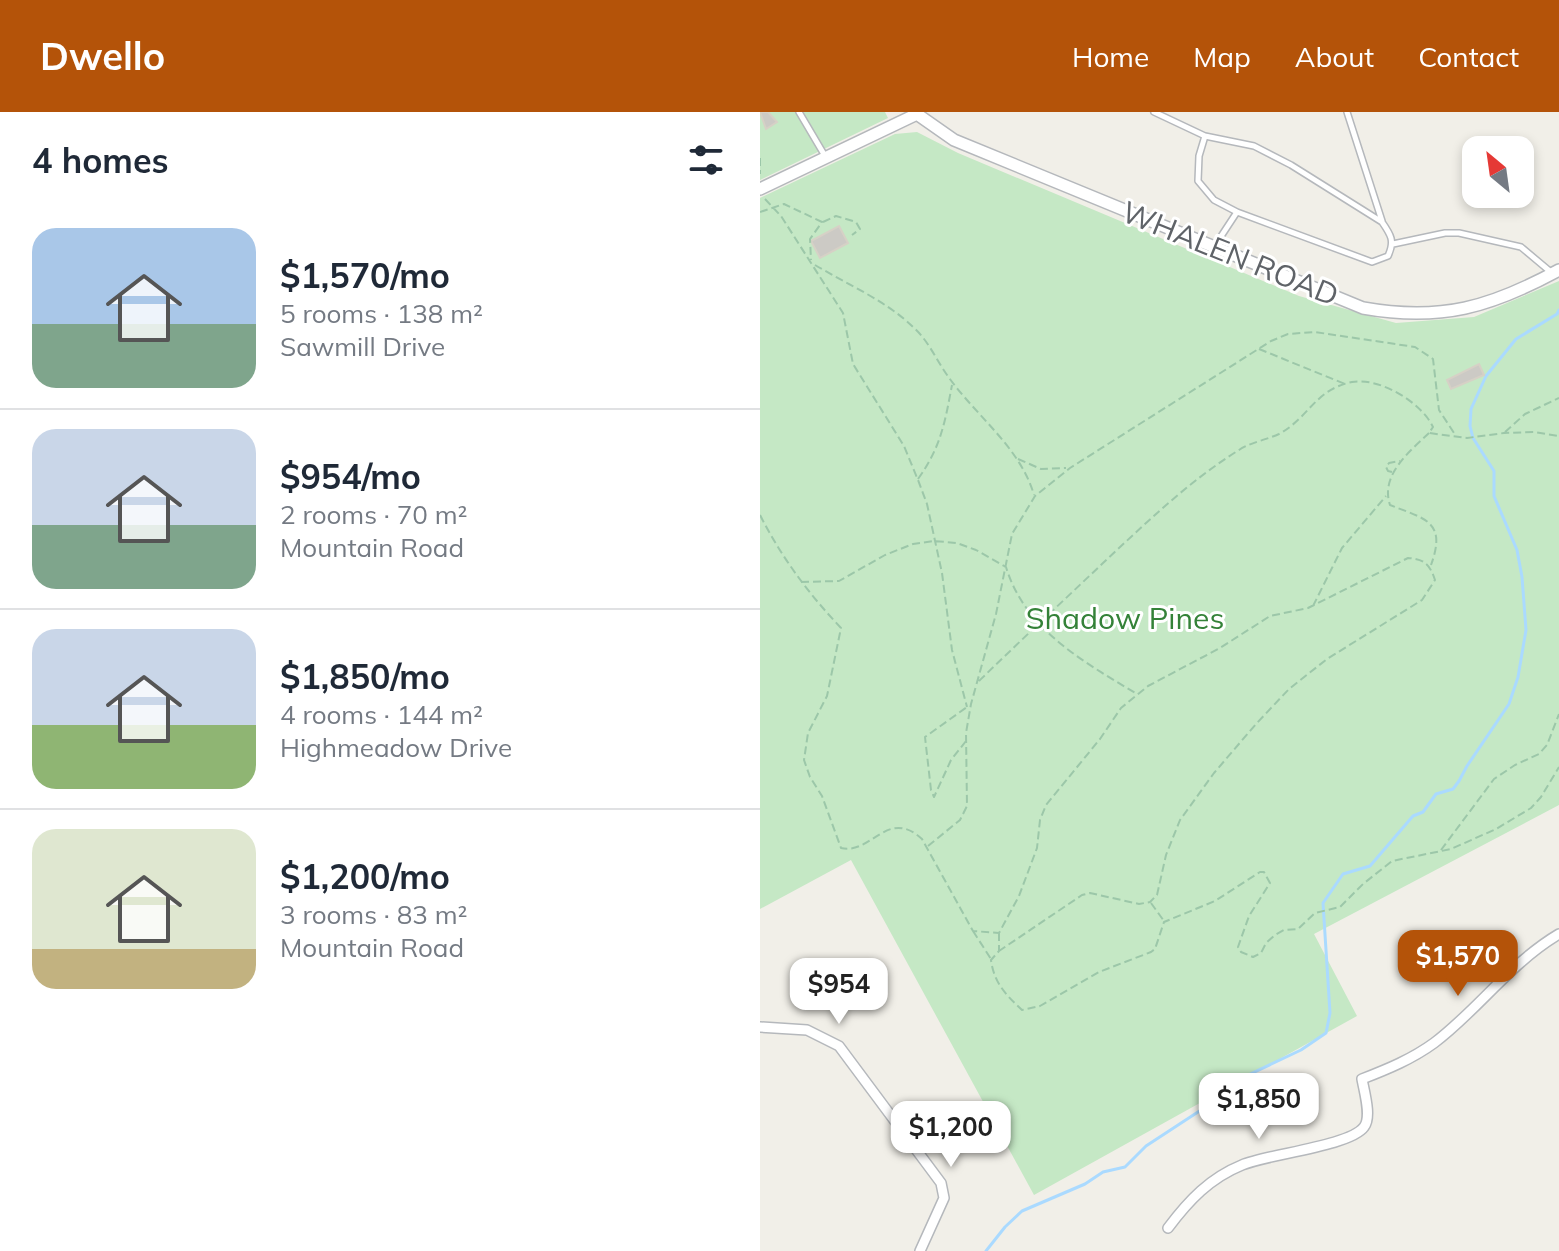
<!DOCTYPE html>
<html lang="en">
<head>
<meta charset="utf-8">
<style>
	:root { --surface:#fff; --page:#f6f6f7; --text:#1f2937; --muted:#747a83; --line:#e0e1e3; --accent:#b45309 }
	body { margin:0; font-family:Mulish,sans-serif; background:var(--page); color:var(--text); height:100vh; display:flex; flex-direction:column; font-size:30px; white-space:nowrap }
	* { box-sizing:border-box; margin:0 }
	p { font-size:26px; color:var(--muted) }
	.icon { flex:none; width:44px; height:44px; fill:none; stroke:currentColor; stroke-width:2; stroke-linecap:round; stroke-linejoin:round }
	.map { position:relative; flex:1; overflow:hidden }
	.side { display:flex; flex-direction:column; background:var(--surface); width:760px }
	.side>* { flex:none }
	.needle { width:52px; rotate:331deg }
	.tools { position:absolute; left:702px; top:24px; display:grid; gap:16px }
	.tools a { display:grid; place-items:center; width:72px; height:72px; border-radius:16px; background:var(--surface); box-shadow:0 4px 12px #0003; font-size:40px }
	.price { position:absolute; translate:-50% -68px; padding:0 18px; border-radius:16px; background:#fff; color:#222; font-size:26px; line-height:52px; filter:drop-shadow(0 2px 4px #0008) }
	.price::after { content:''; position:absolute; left:50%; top:48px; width:24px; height:18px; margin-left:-12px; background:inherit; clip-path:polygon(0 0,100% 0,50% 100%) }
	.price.selected { background:var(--accent); color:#fff }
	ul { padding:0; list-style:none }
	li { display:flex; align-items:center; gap:24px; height:200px; padding:0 32px }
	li+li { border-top:2px solid var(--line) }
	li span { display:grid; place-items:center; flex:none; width:224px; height:160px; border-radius:24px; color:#555 }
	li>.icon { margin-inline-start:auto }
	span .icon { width:96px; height:96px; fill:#fffc; stroke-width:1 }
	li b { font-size:34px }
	h2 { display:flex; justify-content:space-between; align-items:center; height:96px; padding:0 32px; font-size:34px }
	header { display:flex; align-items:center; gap:48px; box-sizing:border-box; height:112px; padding:0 40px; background:var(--accent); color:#fff }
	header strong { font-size:38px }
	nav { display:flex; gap:44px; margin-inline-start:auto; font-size:28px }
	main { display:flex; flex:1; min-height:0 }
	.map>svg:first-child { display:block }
</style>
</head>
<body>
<header>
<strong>Dwello</strong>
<nav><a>Home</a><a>Map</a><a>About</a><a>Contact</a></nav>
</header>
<main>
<section class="side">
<h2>4 homes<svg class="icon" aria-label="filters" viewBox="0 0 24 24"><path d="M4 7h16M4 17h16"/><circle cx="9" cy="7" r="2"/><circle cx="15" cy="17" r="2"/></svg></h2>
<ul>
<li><span style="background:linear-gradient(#a9c7e8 60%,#7fa58c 0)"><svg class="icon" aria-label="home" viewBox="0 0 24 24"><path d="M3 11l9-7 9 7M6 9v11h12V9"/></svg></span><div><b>$1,570/mo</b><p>5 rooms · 138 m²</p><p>Sawmill Drive</p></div></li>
<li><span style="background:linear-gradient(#c9d6e8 60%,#7fa58c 0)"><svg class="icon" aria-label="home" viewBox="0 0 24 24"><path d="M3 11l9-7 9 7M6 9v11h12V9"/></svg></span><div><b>$954/mo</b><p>2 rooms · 70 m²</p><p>Mountain Road</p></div></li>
<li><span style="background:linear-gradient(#c9d6e8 60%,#8fb573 0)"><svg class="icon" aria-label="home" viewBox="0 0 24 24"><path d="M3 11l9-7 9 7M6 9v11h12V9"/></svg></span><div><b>$1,850/mo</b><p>4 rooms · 144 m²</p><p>Highmeadow Drive</p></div></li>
<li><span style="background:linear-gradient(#dfe7d0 75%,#c2b280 0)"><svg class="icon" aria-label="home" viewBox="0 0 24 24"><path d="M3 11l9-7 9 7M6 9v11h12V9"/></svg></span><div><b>$1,200/mo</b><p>3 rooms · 83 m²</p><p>Mountain Road</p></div></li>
</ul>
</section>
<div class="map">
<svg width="799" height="1139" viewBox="0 0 799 1139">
	<rect width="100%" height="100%" fill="#f1efe8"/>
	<!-- green -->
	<path fill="#c5e8c5" d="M 0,0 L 125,0 L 128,6 L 0,68 Z
		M 157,20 L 198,41 L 539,184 L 636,211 L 714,205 L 799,169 L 799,693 L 554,822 L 597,904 L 274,1083 L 91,748 L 0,797 L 0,86 L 135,22 Z"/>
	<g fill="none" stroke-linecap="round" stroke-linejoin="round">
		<!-- stream -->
		<path stroke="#aadaff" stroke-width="3" d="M 226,1139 L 245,1115 L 262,1099 L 325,1072 L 343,1060 L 365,1055 L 386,1034 L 441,998 L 484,965 L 541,938 L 566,921 L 570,901 L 563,791 L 583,762 L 610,754 L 653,704 L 663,700 L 676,682 L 693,677 L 699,669 L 707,654 L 749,592 L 758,565 L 766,518 L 762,465 L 757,438 L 734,384 L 734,359 L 713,326 L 710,314 L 711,297 L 726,264 L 756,227 L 797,202 L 799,198"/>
	</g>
	<!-- building -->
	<path fill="#cccac5" stroke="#d6d1c6" stroke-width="2" d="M 0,0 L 8,0 L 17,10 L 6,17 Z
		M 79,114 L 88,131 L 60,146 L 51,129 Z
		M 719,252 L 724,263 L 691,277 L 687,268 Z"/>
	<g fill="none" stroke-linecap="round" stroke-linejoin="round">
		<defs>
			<path id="service" d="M 39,0 L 65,44
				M 394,0 L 445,24 L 439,44 L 438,69 L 454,88 L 477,100 L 454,135
				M 587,0 L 622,109
				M 445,24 L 494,34 L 531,53 L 622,110 C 631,123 635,129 628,144 L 612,150 L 477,100
				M 633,132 L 685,121 L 699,121 L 761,135 L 792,161"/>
			<path id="minor" d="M 0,915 L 47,918 L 79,934 L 181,1071 L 184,1086 L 160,1139
				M 408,1116 C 429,1088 450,1066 482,1053 C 508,1042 590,1034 604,1015 C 612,1005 604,979 602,967 C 628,957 652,947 674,931 C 718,898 750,851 799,822"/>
			<path id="tertiary" d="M 154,0 L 194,28 L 603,196 C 681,210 731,195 799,158
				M 0,77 L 157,2"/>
		</defs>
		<!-- service casing -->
		<use href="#service" stroke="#b5b8bc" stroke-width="8"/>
		<!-- minor casing -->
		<use href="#minor" stroke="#b5b8bc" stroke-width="12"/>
		<!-- tertiary casing -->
		<use href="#tertiary" stroke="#b5b8bc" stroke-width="14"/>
		<!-- path -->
		<path stroke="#9cc7a9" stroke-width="2" stroke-dasharray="8 4" stroke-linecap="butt" d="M 0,46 L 0,62
			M 5,87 L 21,104 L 83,201 L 93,252 L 144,334 L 158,368 L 167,392 L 182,461 L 192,538 L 207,595
			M 0,100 L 24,92 L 62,110 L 50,127 L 51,148
			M 63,110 L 76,104 L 96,110 L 100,117 L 92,123
			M 55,153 C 85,171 128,190 153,215 C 167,227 175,245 185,260 C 213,302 260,334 274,383
			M 499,237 L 585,272
			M 745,320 L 765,302 L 799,286
			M 669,321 C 649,340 620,363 630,393 C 665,407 687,409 671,453
			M 258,347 L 281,357 L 306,356
			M 632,360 L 628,359 L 626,355 L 629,351 L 640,349
			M 158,367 C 181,335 185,310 192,273
			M 0,403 C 22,446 48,481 81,516 L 67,584 L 48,621 L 44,648 L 50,665 L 62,684 L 81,736 C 112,743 127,695 162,727 L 213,819 L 239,821 L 259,784 L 277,736 L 280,708 L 286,693 L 340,627 L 361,596 L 388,574 L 460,536 L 510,504 L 548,496 L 648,446 C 665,447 670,453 675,468 L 662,488 L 567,547 L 529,577 L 496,612 L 454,661 L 420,708 L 406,743 L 397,783 L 390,790 L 379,792 L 330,781 L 322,783 L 239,839
			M 41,470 L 79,469 L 125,443 L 153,432 L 174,429 L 197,431 L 216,438 L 246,455 C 265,518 324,550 377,582
			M 553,494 L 582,436 L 626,384
			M 219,569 C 260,529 302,490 343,451 C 386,411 429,369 479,338 C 491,330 506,328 519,322 C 550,305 554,278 592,270 C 620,265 662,291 673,315 L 669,321 L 707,326 L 744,321 L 774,320 L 799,324
			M 206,629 L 191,648 L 174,685 L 171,678 L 165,625 L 207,595
			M 168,734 L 200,708 L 207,694 L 206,621 L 211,592 L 236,502 L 252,422 L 275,384 L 310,356 L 511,229 L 528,222 L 555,220 L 655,235 L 673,247 L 679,298 L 696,324
			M 681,738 L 734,667 L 755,653 L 779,642 L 787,633 L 799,602
			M 391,791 L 404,809
			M 213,819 L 231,847
			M 239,821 L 239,839 L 231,848 C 234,871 246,883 262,898 L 280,894 L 339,860 L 391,840 L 395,837 L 404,810 L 455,789 L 500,760 L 504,760 L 510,771 L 489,804 L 478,835 L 481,840 L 493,845 L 501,841 L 506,831 L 515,823 L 524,818 L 538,817 L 555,801 L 580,795 L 603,772 L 632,749 L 691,737 L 736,717 L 771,696 L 781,685 L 799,655"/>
		<!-- service -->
		<use href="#service" stroke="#fff" stroke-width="5"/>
		<!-- minor -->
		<use href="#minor" stroke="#fff" stroke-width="9"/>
		<!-- tertiary -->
		<use href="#tertiary" stroke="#fff" stroke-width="11"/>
	</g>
	<g text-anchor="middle" stroke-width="6" stroke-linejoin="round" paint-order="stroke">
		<!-- street labels -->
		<g font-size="30" fill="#5f6368" stroke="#fff">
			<text transform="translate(470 142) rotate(22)" y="10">WHALEN ROAD</text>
		</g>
		<!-- park labels -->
		<g font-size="30" fill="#348238" stroke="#fff">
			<text x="365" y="517">Shadow Pines</text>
		</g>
	</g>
</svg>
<div class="tools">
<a><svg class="needle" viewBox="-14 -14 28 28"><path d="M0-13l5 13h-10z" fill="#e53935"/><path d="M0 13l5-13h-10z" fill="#747a83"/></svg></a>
</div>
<b class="price selected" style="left:698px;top:886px">$1,570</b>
<b class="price" style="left:79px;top:914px">$954</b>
<b class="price" style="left:499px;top:1029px">$1,850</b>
<b class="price" style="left:191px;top:1057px">$1,200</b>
</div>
</main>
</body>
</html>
